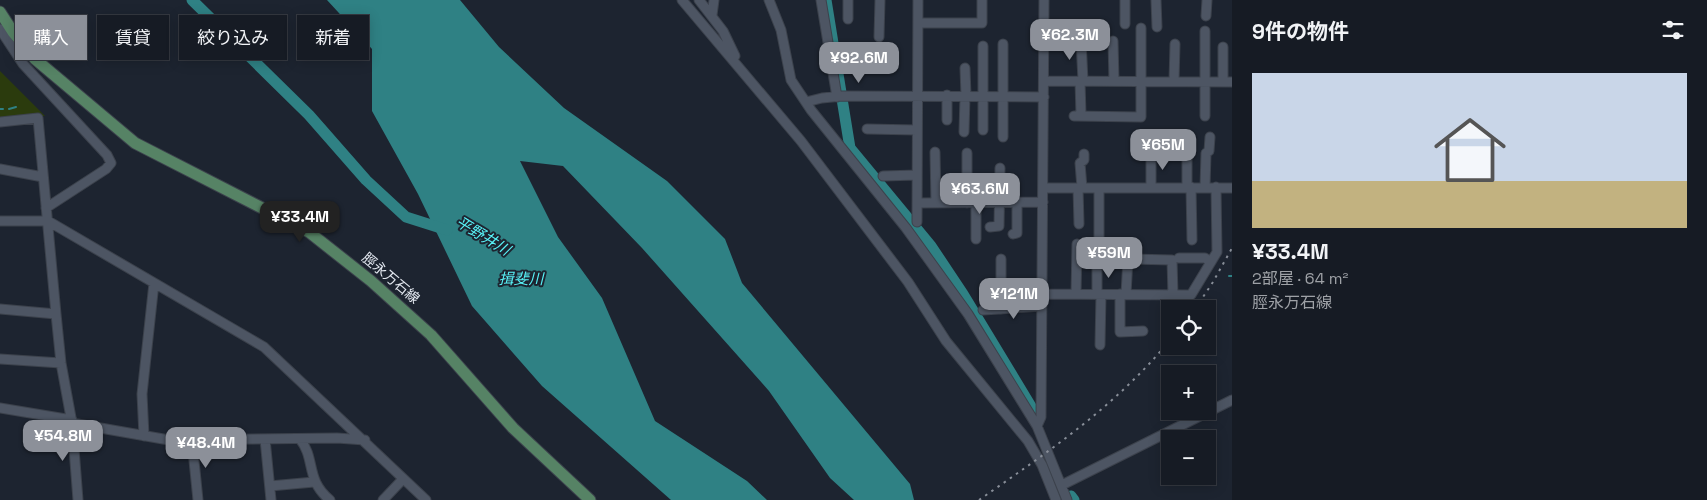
<!DOCTYPE html>
<html lang="ja">
<head>
<meta charset="utf-8">
<style>
	:root { --surface:#161b24; --page:#232831; --text:#f1f3f6; --muted:#9ea1a6; --line:#353941; --accent:#8c9099 }
	body { margin:0; font-family:"Space Grotesk","Noto Sans JP",sans-serif; background:var(--page); color:var(--text); height:100vh; display:flex; flex-direction:column; font-size:19px; white-space:nowrap }
	* { box-sizing:border-box; margin:0 }
	p { font-size:16px; color:var(--muted) }
	.icon { flex:none; width:28px; height:28px; fill:none; stroke:currentColor; stroke-width:2; stroke-linecap:round; stroke-linejoin:round }
	.map { position:relative; flex:1; overflow:hidden }
	.sheet { display:flex; flex-direction:column; background:var(--surface); width:475px }
	.sheet>* { flex:none }
	.hud { position:absolute; left:15px; top:15px; width:475px; height:45px; display:flex; gap:10px }
	.buttons { position:absolute; left:1161px; top:300px; display:grid; gap:10px }
	.buttons a { display:grid; place-items:center; width:55px; height:55px; border-radius:0px; background:var(--surface); box-shadow:0 2px 12px #0003,0 0 0 1px var(--line); font-size:25px }
	.price { position:absolute; translate:-50% -42px; padding:0 11px; border-radius:10px; background:var(--accent); color:#fff; font-size:16px; line-height:32px; filter:drop-shadow(0 1px 2px #0008) }
	.price::after { content:''; position:absolute; left:50%; top:30px; width:15px; height:11px; margin-left:-8px; background:inherit; clip-path:polygon(0 0,100% 0,50% 100%) }
	.price.current { background:#222; color:#fff }
	ul { padding:0; list-style:none }
	li { display:grid; align-content:center; gap:10px; height:265px; padding:0 20px }
	li+li { border-top:1px solid var(--line) }
	li span { display:grid; place-items:center; height:155px; border-radius:0px; color:#555 }
	li>.icon { margin-inline-start:auto }
	span .icon { width:90px; height:90px; fill:#fffc; stroke-width:1 }
	li b { font-size:21px }
	h2 { display:flex; justify-content:space-between; align-items:center; height:60px; padding:0 20px; font-size:21px }
	.tag { padding:0 18px; border-radius:0px; background:var(--surface); box-shadow:0 2px 12px #0003,0 0 0 1px var(--line); font-size:18px; line-height:45px }
	.tag.current { background:var(--accent); color:#fff }
	main { display:flex; flex:1; min-height:0 }
	.map>svg:first-child { display:block }
</style>
</head>
<body>
<main>
<div class="map">
<svg width="1232" height="500" viewBox="0 0 1232 500">
	<rect width="100%" height="100%" fill="#1d2430"/>
	<!-- green -->
	<path fill="#2b3b0d" d="M 0,71 L 45,116 L 0,120 Z"/>
	<!-- water -->
	<path fill="#2f8184" d="M 327,0 L 460,0 L 499,47 L 564,108 L 667,181 L 725,239 L 742,283 L 910,484 L 914,500 L 854,500 L 830,478 L 769,391 L 642,248 L 563,166 L 520,161 L 558,237 L 602,298 L 655,421 L 747,481 L 767,500 L 671,500 L 542,386 L 472,306 L 418,194 L 372,111 L 372,49 Z"/>
	<g fill="none" stroke-linecap="round" stroke-linejoin="round">
		<!-- stream -->
		<path stroke="#2f8184" stroke-width="2" d="M 0,109 L 3,109
			M 9,109 L 16,107
			M 1229,276 L 1232,276"/>
		<!-- river -->
		<path stroke="#2f8184" stroke-width="11" d="M 192,0 L 309,115 L 366,180 L 406,217 L 447,230
			M 826,0 L 850,148 L 931,246 L 963,294 L 1035,413
			M 1071,496 L 1074,500"/>
		<defs>
			<path id="minor" d="M 682,0 L 801,141 L 908,282 L 946,341 L 1028,441 L 1042,465 L 1056,500
				M 699,0 L 723,31 L 735,56
				M 769,0 L 781,30 L 791,80 L 811,110 L 906,228 L 968,314 L 1037,426 L 1067,500
				M 821,0 L 837,97
				M 1125,0 L 1125,24
				M 1156,0 L 1157,27
				M 712,15 L 714,0
				M 1206,16 L 1207,0
				M 848,19 L 848,0
				M 918,23 L 982,23 L 982,0
				M 0,29 L 23,64 L 107,155 L 111,163 L 106,169 L 46,208
				M 1205,31 L 1205,116
				M 879,37 L 880,0
				M 1081,40 L 1083,81
				M 1113,41 L 1114,81
				M 1003,44 L 1003,137
				M 1223,47 L 1223,82
				M 965,68 L 966,96
				M 1045,81 L 1232,82
				M 1080,81 L 1081,115
				M 1174,81 L 1175,44
				M 947,95 L 947,120
				M 806,102 L 822,98 L 842,96 L 1044,97
				M 1074,116 L 1141,117 L 1141,28
				M 0,122 L 38,118 L 56,314 L 61,363 L 72,423 L 78,500
				M 867,129 L 917,130
				M 983,130 L 983,46
				M 964,132 L 965,96
				M 935,152 L 936,203
				M 967,153 L 967,203
				M 1187,153 L 1187,188
				M 0,169 L 43,177
				M 883,176 L 917,175
				M 1191,187 L 1192,240
				M 1205,187 L 1206,153 L 1209,151 L 1210,137
				M 1044,188 L 1232,188
				M 1078,188 L 1079,224
				M 1082,188 L 1080,163 L 1084,160 L 1084,154
				M 1151,188 L 1151,153
				M 917,203 L 1043,202
				M 0,221 L 48,221 L 264,347 L 426,500
				M 917,222 L 918,0
				M 990,227 L 999,226 L 1000,168
				M 1013,234 L 1017,233 L 1017,202
				M 1099,238 L 1099,188
				M 976,239 L 976,203
				M 1179,258 L 1205,258 L 1211,262
				M 1001,259 L 1001,309
				M 1131,259 L 1172,260 L 1173,295
				M 1097,264 L 1097,294
				M 1043,294 L 1191,295 L 1217,252 L 1216,187
				M 1076,294 L 1077,244
				M 1120,294 L 1120,332 L 1143,331
				M 1126,294 L 1128,258
				M 0,309 L 56,314
				M 983,310 L 1042,306
				M 1100,345 L 1101,294
				M 0,359 L 61,363
				M 0,408 L 72,420
				M 72,423 L 169,440 L 337,438 L 365,440
				M 1037,426 L 1041,417 L 1044,0
				M 144,436 L 142,394 L 154,283
				M 265,439 L 271,500
				M 300,439 C 316,459 305,480 330,500
				M 192,441 L 198,500
				M 1062,485 L 1232,400
				M 270,486 L 314,482
				M 383,500 L 403,479"/>
			<path id="major" d="M 0,12 L 13,32 L 35,59 L 135,143 L 309,232 L 371,281 L 431,335 L 513,428 L 590,500"/>
		</defs>
		<!-- minor casing -->
		<use href="#minor" stroke="#3c424c" stroke-width="11"/>
		<!-- major casing -->
		<use href="#major" stroke="#3c424c" stroke-width="13"/>
		<!-- minor -->
		<use href="#minor" stroke="#4d5563" stroke-width="9"/>
		<!-- major -->
		<use href="#major" stroke="#568365" stroke-width="11"/>
		<!-- rail -->
		<path stroke="#888e98" stroke-width="2" stroke-dasharray="2.5 5" stroke-linecap="butt" d="M 1195,309 L 1213,282 L 1232,248
			M 979,500 C 1048,452 1116,406 1170,340"/>
	</g>
	<g text-anchor="middle" stroke-width="4" stroke-linejoin="round" paint-order="stroke">
		<!-- street labels -->
		<g font-size="14" fill="#e4e9f1" stroke="#1d2430">
			<text transform="translate(391 278) rotate(40)" y="5">脛永万石線</text>
		</g>
		<!-- water labels -->
		<g font-size="15" font-style="italic" fill="#58f2f7" stroke="#1d2430">
			<text transform="translate(483 236) rotate(31)" y="5">平野井川</text>
			<text x="521" y="284">揖斐川</text>
		</g>
	</g>
</svg>
<div class="buttons">
<a><svg class="icon" aria-label="locate" viewBox="0 0 24 24"><circle cx="12" cy="12" r="6"/><path d="M12 2v4M12 18v4M2 12h4M18 12h4"/></svg></a>
<a>+</a>
<a>−</a>
</div>
<b class="price" style="left:1070px;top:61px">¥62.3M</b>
<b class="price" style="left:859px;top:84px">¥92.6M</b>
<b class="price" style="left:1163px;top:171px">¥65M</b>
<b class="price" style="left:980px;top:215px">¥63.6M</b>
<b class="price current" style="left:300px;top:243px">¥33.4M</b>
<b class="price" style="left:1109px;top:279px">¥59M</b>
<b class="price" style="left:1014px;top:320px">¥121M</b>
<b class="price" style="left:63px;top:462px">¥54.8M</b>
<b class="price" style="left:206px;top:469px">¥48.4M</b>
<div class="hud">
<a class="tag current">購入</a>
<a class="tag">賃貸</a>
<a class="tag">絞り込み</a>
<a class="tag">新着</a>
</div>
</div>
<section class="sheet">
<h2>9件の物件<svg class="icon" aria-label="filters" viewBox="0 0 24 24"><path d="M4 7h16M4 17h16"/><circle cx="9" cy="7" r="2"/><circle cx="15" cy="17" r="2"/></svg></h2>
<ul>
<li><span style="background:linear-gradient(#c9d6e8 70%,#c2b280 0)"><svg class="icon" aria-label="home" viewBox="0 0 24 24"><path d="M3 11l9-7 9 7M6 9v11h12V9"/></svg></span><div><b>¥33.4M</b><p>2部屋 · 64 m²</p><p>脛永万石線</p></div></li>
</ul>
</section>
</main>
</body>
</html>
